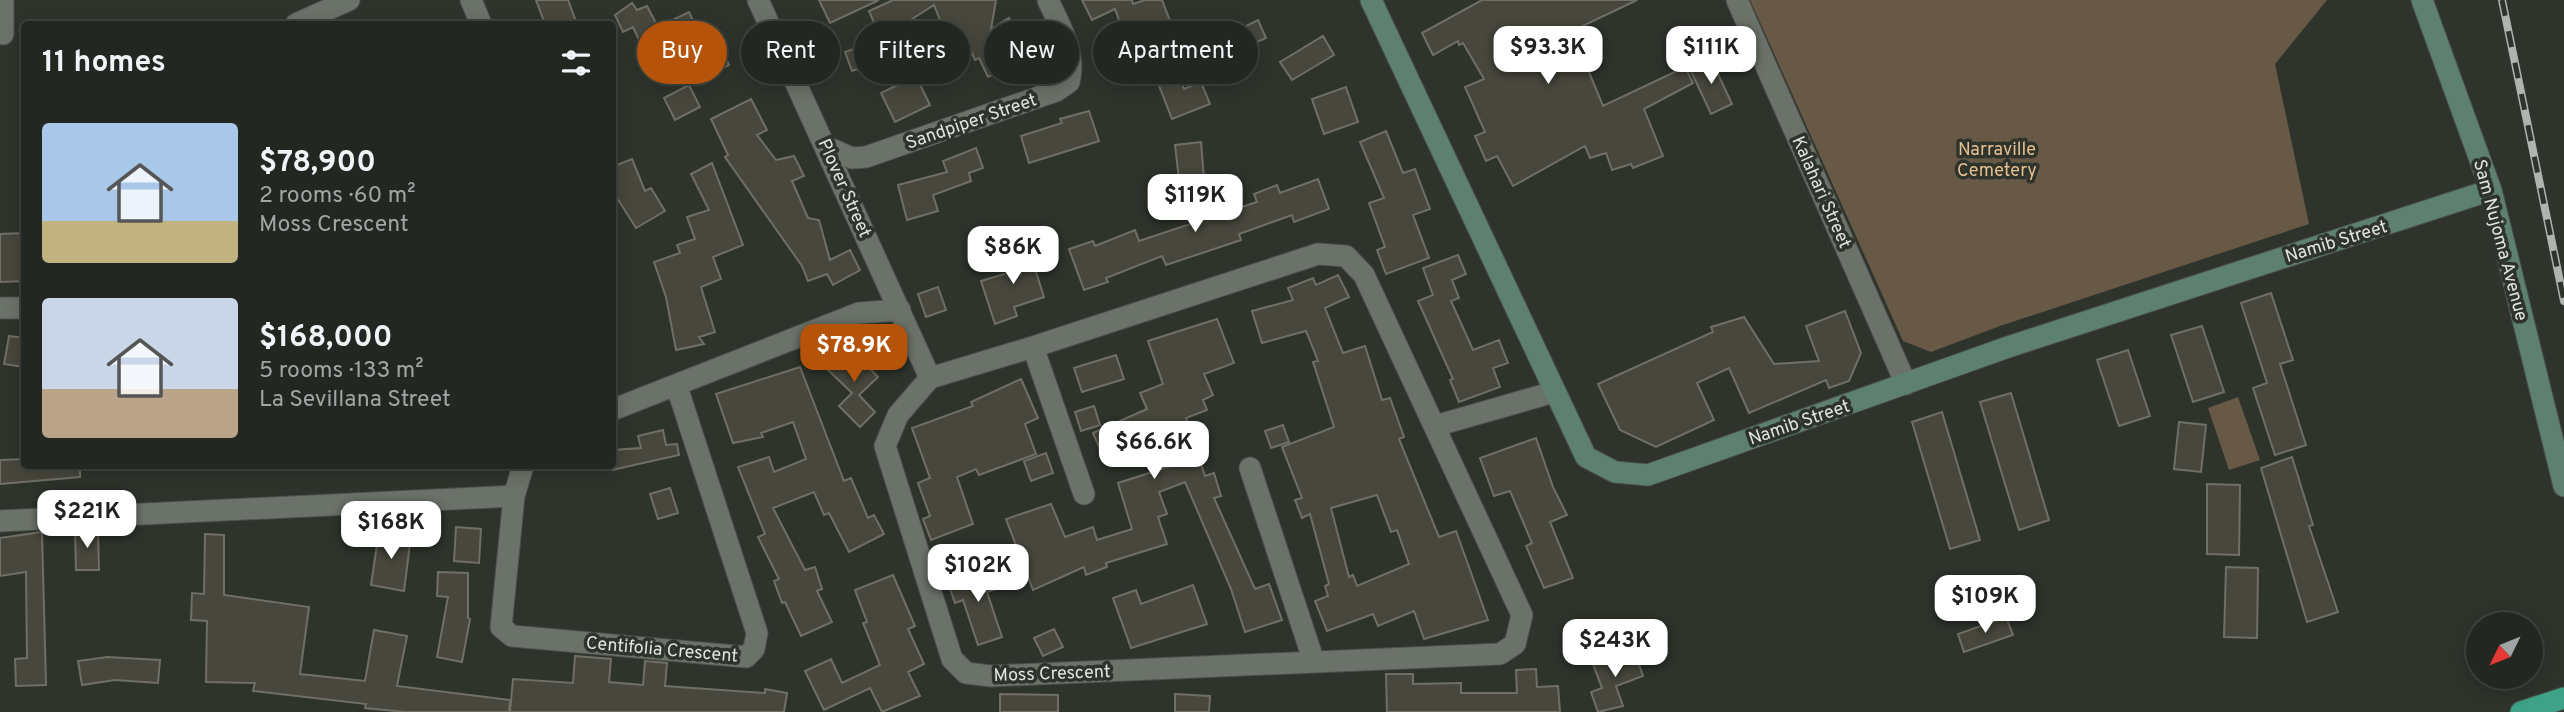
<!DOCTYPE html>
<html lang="en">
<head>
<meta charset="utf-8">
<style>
	:root { --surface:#222721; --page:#2e332e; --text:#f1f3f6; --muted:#a2a5a5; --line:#3f443f; --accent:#b45309 }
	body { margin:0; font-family:Overpass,sans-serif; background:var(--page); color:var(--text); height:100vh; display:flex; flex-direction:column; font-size:26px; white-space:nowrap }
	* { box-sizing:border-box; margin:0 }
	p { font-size:23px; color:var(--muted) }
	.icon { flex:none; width:38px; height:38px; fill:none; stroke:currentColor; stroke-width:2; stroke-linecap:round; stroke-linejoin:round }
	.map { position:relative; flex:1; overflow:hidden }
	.details { position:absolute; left:21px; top:21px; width:595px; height:448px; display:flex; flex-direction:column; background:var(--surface); border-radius:7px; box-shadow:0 4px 18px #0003,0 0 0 2px var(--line) }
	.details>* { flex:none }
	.banner { position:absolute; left:637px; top:21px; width:665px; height:63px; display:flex; gap:14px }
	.needle { width:46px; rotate:227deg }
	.fabs { position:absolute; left:2466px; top:612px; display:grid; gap:14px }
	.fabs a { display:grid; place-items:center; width:77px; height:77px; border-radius:50%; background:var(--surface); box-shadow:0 4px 18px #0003,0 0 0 2px var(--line); font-size:35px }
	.price { position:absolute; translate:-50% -60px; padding:0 16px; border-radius:14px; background:#fff; color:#222; font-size:23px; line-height:46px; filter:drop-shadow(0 2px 4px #0008) }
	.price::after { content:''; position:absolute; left:50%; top:42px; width:21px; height:16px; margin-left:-10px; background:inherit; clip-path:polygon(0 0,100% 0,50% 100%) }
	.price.selected { background:var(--accent); color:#fff }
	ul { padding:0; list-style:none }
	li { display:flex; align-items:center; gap:21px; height:175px; padding:0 21px }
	li span { display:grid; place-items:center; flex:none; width:196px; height:140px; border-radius:7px; color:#555 }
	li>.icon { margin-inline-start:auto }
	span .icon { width:84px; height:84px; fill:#fffc; stroke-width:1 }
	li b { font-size:30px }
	h2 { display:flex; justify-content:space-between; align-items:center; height:84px; padding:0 21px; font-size:30px }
	.chip { padding:0 24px; border-radius:32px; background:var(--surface); box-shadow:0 4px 18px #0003,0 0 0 2px var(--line); font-size:24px; line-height:63px }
	.chip.selected { background:var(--accent); color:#fff }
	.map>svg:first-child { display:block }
</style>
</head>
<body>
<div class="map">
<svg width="2564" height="712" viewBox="0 0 2564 712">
	<rect width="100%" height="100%" fill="#2e342c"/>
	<!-- green -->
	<path fill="#685947" d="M 1750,0 L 2327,0 L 2275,64 L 2309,224 L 2000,326 L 1931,352 L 1903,341 Z
		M 2238,397 L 2260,460 L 2229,470 L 2208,408 Z"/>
	<!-- building -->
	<path fill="#48473d" stroke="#706f65" stroke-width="2" fill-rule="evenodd" d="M 536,0 L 568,0 L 577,24 L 545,24 Z
		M 819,0 L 879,0 L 830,23 Z
		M 893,0 L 996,0 L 991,29 L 1009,18 L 1028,58 L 988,77 L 979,58 L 975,60 L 963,33 L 947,38 L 934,5 L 881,39 L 887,37 L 894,57 L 852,71 L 845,52 L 881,39 L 869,11 Z
		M 1082,0 L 1132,0 L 1133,4 L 1145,0 L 1162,0 L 1170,21 L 1160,25 L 1184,89 L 1201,82 L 1210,104 L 1172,119 L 1156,78 L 1141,83 L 1115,9 L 1092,20 Z
		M 1482,0 L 1637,0 L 1572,31 L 1603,106 L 1685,67 L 1693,83 L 1644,109 L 1663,156 L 1633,168 L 1631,164 L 1612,170 L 1606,153 L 1590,158 L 1585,146 L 1513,186 L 1497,156 L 1486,161 L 1475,136 L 1485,132 L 1465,87 L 1484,79 L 1463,43 L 1459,45 L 1458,41 L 1433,55 L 1422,33 Z
		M 632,3 L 637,10 L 647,6 L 658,27 L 689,12 L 707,51 L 720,45 L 729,65 L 696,81 L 677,43 L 647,57 L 633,27 L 623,32 L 615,15 Z
		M 1258,20 L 1266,38 L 1248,46 L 1240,29 Z
		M 1323,36 L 1334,55 L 1292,80 L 1280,62 Z
		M 1711,59 L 1732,104 L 1711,114 L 1690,69 Z
		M 916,76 L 930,105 L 895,122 L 881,93 Z
		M 689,85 L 700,107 L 675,120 L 664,98 Z
		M 1346,87 L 1358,122 L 1324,134 L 1312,99 Z
		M 751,99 L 767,130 L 757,135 L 776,160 L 794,156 L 804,176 L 792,181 L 808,218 L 819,220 L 830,260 L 850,250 L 860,270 L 833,285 L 827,274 L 808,281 L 802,266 L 725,157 L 728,155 L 711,119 Z
		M 1089,111 L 1099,141 L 1029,163 L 1021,136 L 1062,123 L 1060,119 Z
		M 1386,131 L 1403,173 L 1415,169 L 1430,209 L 1413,215 L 1429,258 L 1386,274 L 1377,250 L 1385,247 L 1369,203 L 1384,198 L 1360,142 Z
		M 1201,142 L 1204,178 L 1179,180 L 1175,145 Z
		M 976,148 L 983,168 L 969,173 L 971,181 L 933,195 L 938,211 L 907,220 L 898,185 L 947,172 L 943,161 Z
		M 632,159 L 645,191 L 651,188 L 665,211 L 636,228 L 612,190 L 612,167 Z
		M 712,163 L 743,245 L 713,257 L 721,279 L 701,287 L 715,332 L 699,337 L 704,344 L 676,350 L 666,297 L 654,262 L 680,253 L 677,245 L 695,239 L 687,217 L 709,210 L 691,174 Z
		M 1318,179 L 1329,209 L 1294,222 L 1292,215 L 1239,234 L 1241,240 L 1166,265 L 1162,256 L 1106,278 L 1108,282 L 1084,290 L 1069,249 L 1093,241 L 1095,246 L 1135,230 L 1139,241 L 1257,202 L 1254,194 L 1277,185 L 1280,193 Z
		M 23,233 L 24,281 L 0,282 L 0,234 Z
		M 1028,247 L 1044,297 L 1014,307 L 1017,316 L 995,324 L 981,281 L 1011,272 L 1005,254 Z
		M 1458,255 L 1466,274 L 1452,280 L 1459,298 L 1451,301 L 1473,350 L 1499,340 L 1508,363 L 1493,368 L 1500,387 L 1459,402 L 1450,380 L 1453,379 L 1418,301 L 1433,295 L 1423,268 Z
		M 1338,275 L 1349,297 L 1325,308 L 1343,353 L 1365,346 L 1382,400 L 1390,398 L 1404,437 L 1399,439 L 1439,537 L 1456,531 L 1488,620 L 1424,639 L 1414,611 L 1378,626 L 1373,614 L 1327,631 L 1315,601 L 1328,596 L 1325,586 L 1329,584 L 1310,514 L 1302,518 L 1295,500 L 1302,498 L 1282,447 L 1334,427 L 1313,362 L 1318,361 L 1306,331 L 1262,343 L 1252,311 L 1293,300 L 1288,288 L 1313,278 L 1316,285 ZM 1377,495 L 1391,532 L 1397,530 L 1409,564 L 1357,586 L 1353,575 L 1349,577 L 1331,508 Z
		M 938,287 L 946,310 L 926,317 L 918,294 Z
		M 2271,293 L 2293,360 L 2280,364 L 2306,445 L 2275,455 L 2253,388 L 2267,383 L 2241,303 Z
		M 1845,311 L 1861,353 L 1849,381 L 1829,388 L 1826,380 L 1749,413 L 1729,368 L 1697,383 L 1714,420 L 1656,447 L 1620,430 L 1598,384 L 1713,332 L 1711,327 L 1744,317 L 1774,364 L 1819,361 L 1806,326 Z
		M 1217,319 L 1234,363 L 1204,374 L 1213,395 L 1203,400 L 1207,410 L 1186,418 L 1205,476 L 1214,473 L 1221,496 L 1214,498 L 1255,589 L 1269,584 L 1282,620 L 1245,632 L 1231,589 L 1185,482 L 1159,492 L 1167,514 L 1158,517 L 1167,544 L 1106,563 L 1107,567 L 1086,575 L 1084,567 L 1033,590 L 1006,519 L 1051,504 L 1065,537 L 1093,527 L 1097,540 L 1132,529 L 1118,483 L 1168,467 L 1158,432 L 1103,456 L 1093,433 L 1147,409 L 1140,393 L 1163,384 L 1148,341 Z
		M 2202,326 L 2224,392 L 2193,402 L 2171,335 Z
		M 9,336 L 24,338 L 24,367 L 4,364 Z
		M 848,346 L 878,377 L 859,395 L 875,412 L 860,427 L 839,406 L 852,393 L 826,368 Z
		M 2128,350 L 2150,416 L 2119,426 L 2097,360 Z
		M 1116,355 L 1124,379 L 1082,392 L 1074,368 Z
		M 800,367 L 844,481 L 851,478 L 868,518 L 874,515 L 884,534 L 849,552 L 829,513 L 824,515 L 814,492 L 773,508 L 805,570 L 815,567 L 822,589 L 817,591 L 832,622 L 801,636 L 785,602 L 782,603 L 774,581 L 779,579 L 758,537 L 765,534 L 738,467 L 769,457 L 774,472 L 806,459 L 793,422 L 761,433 L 763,437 L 733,443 L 716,394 Z
		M 1021,379 L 1038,418 L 1025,424 L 1036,454 L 979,475 L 976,469 L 957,477 L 973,524 L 931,540 L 923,519 L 930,516 L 918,483 L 930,478 L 912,428 L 973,406 L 971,402 Z
		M 2011,393 L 2049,520 L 2019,530 L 1980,402 Z
		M 1094,406 L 1100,425 L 1081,431 L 1075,412 Z
		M 1942,412 L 1980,540 L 1950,549 L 1912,422 Z
		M 2179,422 L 2206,425 L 2201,472 L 2174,469 Z
		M 1283,425 L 1289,442 L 1271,448 L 1265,431 Z
		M 663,430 L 666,445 L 677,444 L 679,455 L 612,470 L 612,450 L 641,448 L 638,436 Z
		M 1536,438 L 1553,487 L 1567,515 L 1550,522 L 1573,578 L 1544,588 L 1526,546 L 1532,543 L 1510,491 L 1494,496 L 1480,458 Z
		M 1046,453 L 1053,473 L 1031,481 L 1024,461 Z
		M 2292,457 L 2313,525 L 2309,526 L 2338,612 L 2307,622 L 2261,468 Z
		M 24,459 L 24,466 L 80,466 L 80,477 L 0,484 L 0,460 Z
		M 2207,484 L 2240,485 L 2239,555 L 2207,554 Z
		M 670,488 L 678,513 L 658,519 L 650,494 Z
		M 456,527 L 481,529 L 479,563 L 454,561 Z
		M 98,529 L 99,570 L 76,570 L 75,531 Z
		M 379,531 L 411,536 L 404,591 L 371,585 Z
		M 42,532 L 46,685 L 16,686 L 15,659 L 27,658 L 26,572 L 0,576 L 0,538 Z
		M 205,534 L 224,535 L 224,595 L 309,607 L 300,674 L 365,681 L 374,630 L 407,636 L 397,686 L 510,700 L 509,712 L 405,712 L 365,708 L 366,704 L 253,691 L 255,683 L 206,682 L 207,621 L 191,620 L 192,593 L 204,594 Z
		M 2226,567 L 2258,568 L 2257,638 L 2224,637 Z
		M 989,568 L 996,589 L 987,592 L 1002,637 L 978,645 L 963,600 L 955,603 L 948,583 Z
		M 438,572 L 468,573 L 468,618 L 470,619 L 462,662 L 437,657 L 448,597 L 437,596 Z
		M 893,575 L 915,626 L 908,629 L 924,664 L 908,672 L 920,696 L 882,712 L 870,688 L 824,710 L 805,671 L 831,659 L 842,683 L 880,665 L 863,623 L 867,622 L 855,590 Z
		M 1193,585 L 1207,624 L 1131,648 L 1113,598 L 1136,590 L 1141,604 Z
		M 2006,617 L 2013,635 L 1964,652 L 1958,634 Z
		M 1054,629 L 1063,647 L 1043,656 L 1034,638 Z
		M 1634,650 L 1643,676 L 1616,686 L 1623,706 L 1598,712 L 1591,692 L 1602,688 L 1593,664 Z
		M 575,656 L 611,659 L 609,682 L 643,685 L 645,661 L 667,663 L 665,686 L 765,693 L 765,689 L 787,693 L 784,712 L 510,712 L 513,679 L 573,683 Z
		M 107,657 L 160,660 L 158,683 L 115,680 L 82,685 L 78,661 Z
		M 1536,669 L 1537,687 L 1558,686 L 1560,712 L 1387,712 L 1386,674 L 1413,674 L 1413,684 L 1461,683 L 1461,693 L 1517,693 L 1516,670 Z
		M 1000,694 L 1058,695 L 1058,712 L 1000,712 Z
		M 1175,694 L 1210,696 L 1209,712 L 1175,712 Z"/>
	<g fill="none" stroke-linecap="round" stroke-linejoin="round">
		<defs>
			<path id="street" d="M 3,0 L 3,34
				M 471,0 L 481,24
				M 758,0 L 930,378
				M 1737,0 L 1906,384
				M 296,24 L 349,0
				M 827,147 L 852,158 L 866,157 L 1056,91 L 1069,82 C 1077,52 1060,27 1048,0
				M 1318,254 L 1346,256 L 1364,275 L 1522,615 L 1515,644 L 1500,654 L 991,676 L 966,673 L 952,659 L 885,446 L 898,415 L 930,378 L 1033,347 Z
				M 0,308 L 24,308
				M 1033,347 L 1084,494
				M 612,410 L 859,313 L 900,310
				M 1435,426 L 1554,392
				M 523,466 L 514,496 L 501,627 L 512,636 L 746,657 L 754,649 L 757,633 L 677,387
				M 1250,468 L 1314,662
				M 0,521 L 514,496"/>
			<path id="secondary" d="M 1371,0 L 1586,457 L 1615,472 L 1648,475 L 2008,347 L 2491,190
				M 2422,0 L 2491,190 L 2564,486"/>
			<path id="highway" d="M 2521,712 L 2564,698"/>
		</defs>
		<!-- street casing -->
		<use href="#street" stroke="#4b504a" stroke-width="23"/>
		<!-- secondary casing -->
		<use href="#secondary" stroke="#4b504a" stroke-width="23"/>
		<!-- highway casing -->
		<use href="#highway" stroke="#4b504a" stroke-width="23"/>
		<!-- street -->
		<use href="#street" stroke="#6b7269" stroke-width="21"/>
		<!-- secondary -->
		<use href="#secondary" stroke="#5d8072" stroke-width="21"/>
		<!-- highway -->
		<use href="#highway" stroke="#3da288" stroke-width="21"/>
		<defs>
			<path id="rail" d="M 2502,0 L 2564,301"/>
		</defs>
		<!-- rail casing -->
		<use href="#rail" stroke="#b0b4ae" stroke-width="8"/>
		<!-- rail -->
		<use href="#rail" stroke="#2e342c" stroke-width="5" stroke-dasharray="16" stroke-linecap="butt"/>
	</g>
	<g text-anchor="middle" stroke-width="7" stroke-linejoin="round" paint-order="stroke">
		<!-- street labels -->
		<g font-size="18" fill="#e1e5e0" stroke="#2e342c">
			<text transform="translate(971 121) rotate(-19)" y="6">Sandpiper Street</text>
			<text transform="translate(845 188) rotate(66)" y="6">Plover Street</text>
			<text transform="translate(1822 192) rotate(66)" y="6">Kalahari Street</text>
			<text transform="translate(2501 240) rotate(75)" y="6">Sam Nujoma Avenue</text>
			<text transform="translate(2336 241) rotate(-17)" y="6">Namib Street</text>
			<text transform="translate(1799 422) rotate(-19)" y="6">Namib Street</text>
			<text transform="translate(662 649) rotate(5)" y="6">Centifolia Crescent</text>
			<text transform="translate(1052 673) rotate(-2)" y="6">Moss Crescent</text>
		</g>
		<!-- park labels -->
		<g font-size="18" fill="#e8bf90" stroke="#2e342c">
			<text x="1997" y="155">Narraville<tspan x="1997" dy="21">Cemetery</tspan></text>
		</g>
	</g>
</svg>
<div class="fabs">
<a><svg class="needle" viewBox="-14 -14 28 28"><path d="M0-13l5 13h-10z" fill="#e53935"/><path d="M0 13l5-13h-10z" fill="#a2a5a5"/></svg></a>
</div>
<b class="price" style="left:1548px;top:86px">$93.3K</b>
<b class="price" style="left:1711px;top:86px">$111K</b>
<b class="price" style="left:1195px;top:234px">$119K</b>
<b class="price" style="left:1013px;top:286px">$86K</b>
<b class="price selected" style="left:854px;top:384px">$78.9K</b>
<b class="price" style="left:1154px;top:481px">$66.6K</b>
<b class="price" style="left:87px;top:550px">$221K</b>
<b class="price" style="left:391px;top:561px">$168K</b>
<b class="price" style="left:978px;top:604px">$102K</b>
<b class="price" style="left:1985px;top:635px">$109K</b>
<b class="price" style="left:1615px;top:679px">$243K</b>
<div class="banner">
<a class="chip selected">Buy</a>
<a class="chip">Rent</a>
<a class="chip">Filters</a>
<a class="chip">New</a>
<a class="chip">Apartment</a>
</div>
<section class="details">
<h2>11 homes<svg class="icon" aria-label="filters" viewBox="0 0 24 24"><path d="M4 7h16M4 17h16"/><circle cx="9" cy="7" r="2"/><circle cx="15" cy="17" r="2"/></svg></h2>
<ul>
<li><span style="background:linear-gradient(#a9c7e8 70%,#c2b280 0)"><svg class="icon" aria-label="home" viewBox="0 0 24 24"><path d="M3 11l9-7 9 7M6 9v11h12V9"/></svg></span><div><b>$78,900</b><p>2 rooms · 60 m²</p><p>Moss Crescent</p></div></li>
<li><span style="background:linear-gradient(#c9d6e8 65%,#b9a48a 0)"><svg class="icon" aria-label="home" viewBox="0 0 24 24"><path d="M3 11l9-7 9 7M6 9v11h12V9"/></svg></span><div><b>$168,000</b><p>5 rooms · 133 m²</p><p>La Sevillana Street</p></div></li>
</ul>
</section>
</div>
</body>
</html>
